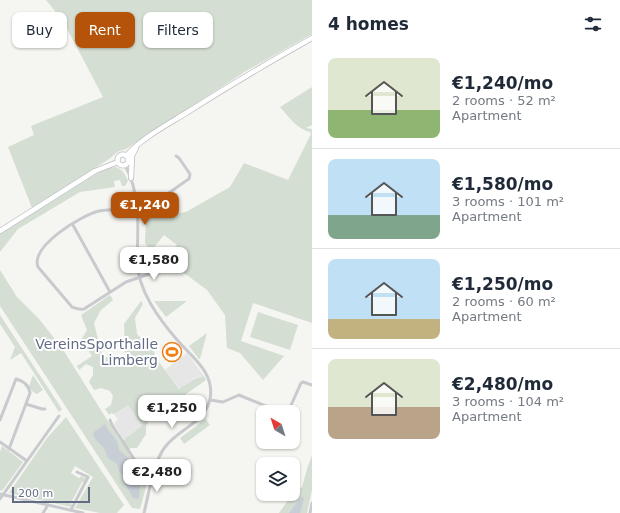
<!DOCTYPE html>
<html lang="en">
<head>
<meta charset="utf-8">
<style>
	:root { --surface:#fff; --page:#f2f2f3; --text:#1f2937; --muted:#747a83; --line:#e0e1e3; --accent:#b45309 }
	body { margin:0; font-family:"DejaVu Sans",sans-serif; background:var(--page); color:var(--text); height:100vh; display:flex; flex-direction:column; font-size:15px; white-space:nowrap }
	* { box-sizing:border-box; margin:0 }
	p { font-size:13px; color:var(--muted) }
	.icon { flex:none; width:22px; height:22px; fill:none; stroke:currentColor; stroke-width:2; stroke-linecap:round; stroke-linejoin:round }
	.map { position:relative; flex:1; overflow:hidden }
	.side { display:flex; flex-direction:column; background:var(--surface); width:308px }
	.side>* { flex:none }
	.banner { position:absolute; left:12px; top:12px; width:240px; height:36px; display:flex; gap:8px }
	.needle { width:26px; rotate:321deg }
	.tools { position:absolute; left:256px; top:405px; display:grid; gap:8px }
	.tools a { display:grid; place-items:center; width:44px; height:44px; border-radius:8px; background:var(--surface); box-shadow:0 1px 3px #0004; font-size:20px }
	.scale { position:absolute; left:12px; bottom:10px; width:78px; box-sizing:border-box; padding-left:4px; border:2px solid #626d85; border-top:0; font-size:11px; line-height:14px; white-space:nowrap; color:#626d85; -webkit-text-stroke:3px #fff; paint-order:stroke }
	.price { position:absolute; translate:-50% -34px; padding:0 9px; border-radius:8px; background:#fff; color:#222; font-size:13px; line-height:26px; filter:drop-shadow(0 1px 2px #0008) }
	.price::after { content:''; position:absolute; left:50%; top:24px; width:12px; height:9px; margin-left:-6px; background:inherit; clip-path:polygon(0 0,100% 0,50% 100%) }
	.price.selected { background:var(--accent); color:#fff }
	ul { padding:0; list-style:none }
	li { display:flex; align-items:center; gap:12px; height:100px; padding:0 16px }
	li+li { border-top:1px solid var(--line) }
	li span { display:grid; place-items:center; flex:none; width:112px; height:80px; border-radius:8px; color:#555 }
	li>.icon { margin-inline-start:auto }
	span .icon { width:48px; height:48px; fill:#fffc; stroke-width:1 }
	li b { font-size:17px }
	h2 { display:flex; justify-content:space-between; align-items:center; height:48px; padding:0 16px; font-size:17px }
	.chip { padding:0 14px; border-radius:8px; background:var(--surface); box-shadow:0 1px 3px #0004; font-size:14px; line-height:36px }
	.chip.selected { background:var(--accent); color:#fff }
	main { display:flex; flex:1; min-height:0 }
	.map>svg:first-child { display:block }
</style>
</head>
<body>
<main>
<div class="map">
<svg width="312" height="513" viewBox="0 0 312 513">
	<rect width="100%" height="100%" fill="#f5f6f1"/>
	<!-- built -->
	<path fill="#e5e6e5" d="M 187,353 L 204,376 L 194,378 L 180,389 L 165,370 Z
		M 128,405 L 142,427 L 124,440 L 114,424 L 118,419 L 114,414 Z"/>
	<!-- green -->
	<path fill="#d4ded2" d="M 46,0 L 312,0 L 312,34 L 246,71 L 126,149 L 119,151 L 109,159 L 32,208 L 8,147 L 34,135 L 31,126 L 103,97 L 64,23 L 17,43 L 17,41 L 58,21 L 59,16 Z
		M 312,87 L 312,125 L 306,128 L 312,129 L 312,323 L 253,303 L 241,341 L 284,356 L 263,380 L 240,353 L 227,348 L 225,315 L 207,290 L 165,259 L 177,245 L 164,235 L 151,251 L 145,243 L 146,218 L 186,212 L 230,187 L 244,163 L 288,180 L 311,134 L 310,132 C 297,129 289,117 280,107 Z
		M 116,167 C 123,170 125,174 128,181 L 125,186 L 122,186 L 120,180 L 114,181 L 115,187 L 80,192 L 18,229 L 0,252 L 0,234 L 96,174 L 109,168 Z
		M 0,270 L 17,297 L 39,319 L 62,348 L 121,442 L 142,426 L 128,405 L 114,414 L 111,413 L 109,415 L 105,409 L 111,405 L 113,396 L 110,391 L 101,388 L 94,390 L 89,382 L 93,375 L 93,367 L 86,364 L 79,370 L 77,366 L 92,356 L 81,340 L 87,330 L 81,315 L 110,295 L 113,300 L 101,310 L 94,323 L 102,355 L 121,364 L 125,355 L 124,324 L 141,301 L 143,304 L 135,318 L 137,334 L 144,342 L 151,341 L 156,358 L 179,389 L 194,379 L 204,376 L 206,380 L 149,420 L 146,426 L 146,434 L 137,448 L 131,448 L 127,451 L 136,464 L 151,469 L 140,509 L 132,508 L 0,306 Z
		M 154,301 L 187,301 L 166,317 Z
		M 258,312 L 298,325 L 290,350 L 250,337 Z
		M 0,315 L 62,409 L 59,412 L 21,353 L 10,360 L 15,347 L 0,324 Z
		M 207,333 L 200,359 L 199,359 L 189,346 Z
		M 33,375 L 43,390 L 37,394 L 33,392 L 29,386 Z
		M 66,417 L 124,505 L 117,513 L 100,513 L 75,508 L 93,477 L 75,466 L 71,473 L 79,478 L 82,476 L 86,479 L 84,482 L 82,482 L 71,503 L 72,505 L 71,507 L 9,493 L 47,438 Z
		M 206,419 L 210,425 L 184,444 L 180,438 Z
		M 2,446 L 23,462 L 2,491 L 0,490 L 0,452 Z
		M 312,455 L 312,490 L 307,513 L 279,513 L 291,496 L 302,487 L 307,469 Z"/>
	<!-- water -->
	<path fill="#c7ced5" d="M 105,424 C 110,435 119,439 119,450 L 128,458 L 135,469 L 139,471 L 145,469 L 148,470 L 149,474 L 140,486 L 139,498 L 137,499 L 133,498 L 124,482 L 122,474 L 119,471 L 117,464 L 108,458 L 104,448 L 96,440 L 93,435 L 94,432 Z
		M 302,496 L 304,499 L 300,513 L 289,513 Z"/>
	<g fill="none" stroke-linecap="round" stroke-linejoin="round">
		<defs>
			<path id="secondary" d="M117.5 160a5.5 5.5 0 1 1 11 0a5.5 5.5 0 1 1-11 0Z
				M 126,156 C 142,138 165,126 186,113 C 227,87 269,62 312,38
				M 131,178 L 132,156 L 136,148
				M 0,231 L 95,171 L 118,162"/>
		</defs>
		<!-- secondary casing -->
		<use href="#secondary" stroke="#bcbec4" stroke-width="6"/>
		<!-- minor -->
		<path stroke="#c8cace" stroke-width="3" d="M 125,165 C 141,195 138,228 137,261 C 138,291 159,319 178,341 C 193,358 215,373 210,399 C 205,423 178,429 165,447 C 153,463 149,493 144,513
			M 73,225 L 110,292
			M 161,269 L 158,271 L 126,282 L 84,309 C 79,310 77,309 72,307 L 38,267 C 30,246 82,215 99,211 C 114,208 130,211 145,207 C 155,204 179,185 189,179 L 190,174 L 179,158 L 176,156
			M 210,400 L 223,402 L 239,395 L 280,412
			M 26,404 L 42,409 L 45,409
			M 288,412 L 301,383 L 303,382 L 312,385
			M 0,420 L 16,379 C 23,381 29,385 30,393 L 9,449
			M 110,420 L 112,425 L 136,462 L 155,469
			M 0,442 L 27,461
			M 0,494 L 83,513
			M 0,499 L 59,416
			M 71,510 L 88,477 L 77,472
			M 43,513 L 48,505
			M 310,513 L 312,503"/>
		<!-- secondary -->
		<use href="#secondary" stroke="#fff" stroke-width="4.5"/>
	</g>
	<!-- icons -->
	<defs>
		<symbol id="stadium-ring" viewBox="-11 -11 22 22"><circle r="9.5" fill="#fff" stroke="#f07f17" stroke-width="1.5"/><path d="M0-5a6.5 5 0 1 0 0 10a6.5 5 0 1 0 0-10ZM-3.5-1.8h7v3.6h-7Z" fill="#f07f17"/></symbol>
	</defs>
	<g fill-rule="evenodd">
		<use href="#stadium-ring" x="161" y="341" width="22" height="22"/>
	</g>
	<g text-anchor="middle" stroke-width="4" stroke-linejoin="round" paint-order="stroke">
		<!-- poi labels -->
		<g font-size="14" fill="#626d85" stroke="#fff" text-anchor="end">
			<text x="158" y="349">VereinsSporthalle<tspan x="158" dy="16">Limberg</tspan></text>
		</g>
	</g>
</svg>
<div class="tools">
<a><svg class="needle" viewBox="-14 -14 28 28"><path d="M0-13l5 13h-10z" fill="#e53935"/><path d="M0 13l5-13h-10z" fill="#747a83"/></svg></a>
<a><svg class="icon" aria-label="layers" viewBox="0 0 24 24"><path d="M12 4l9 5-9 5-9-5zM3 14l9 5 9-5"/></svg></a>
</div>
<div class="scale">200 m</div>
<b class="price selected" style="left:145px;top:226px">€1,240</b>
<b class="price" style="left:154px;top:281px">€1,580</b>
<b class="price" style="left:172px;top:429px">€1,250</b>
<b class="price" style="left:157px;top:493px">€2,480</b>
<div class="banner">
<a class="chip">Buy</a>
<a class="chip selected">Rent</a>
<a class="chip">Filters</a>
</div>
</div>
<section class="side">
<h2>4 homes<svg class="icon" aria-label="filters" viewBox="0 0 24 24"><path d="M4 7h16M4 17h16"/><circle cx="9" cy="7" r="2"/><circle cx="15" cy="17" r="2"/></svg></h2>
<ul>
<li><span style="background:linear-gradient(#dfe7d0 65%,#8fb573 0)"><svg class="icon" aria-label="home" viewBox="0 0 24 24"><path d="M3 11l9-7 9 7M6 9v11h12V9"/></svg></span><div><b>€1,240/mo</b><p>2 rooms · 52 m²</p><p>Apartment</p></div></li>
<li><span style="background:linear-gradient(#bfe0f5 70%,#7fa58c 0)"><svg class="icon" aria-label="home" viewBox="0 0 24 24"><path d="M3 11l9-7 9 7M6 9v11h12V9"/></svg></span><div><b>€1,580/mo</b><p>3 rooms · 101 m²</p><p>Apartment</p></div></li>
<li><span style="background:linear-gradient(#bfe0f5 75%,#c2b280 0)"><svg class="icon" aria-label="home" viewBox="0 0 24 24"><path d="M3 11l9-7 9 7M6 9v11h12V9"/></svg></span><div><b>€1,250/mo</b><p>2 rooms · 60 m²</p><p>Apartment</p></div></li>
<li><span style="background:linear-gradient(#dfe7d0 60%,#b9a48a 0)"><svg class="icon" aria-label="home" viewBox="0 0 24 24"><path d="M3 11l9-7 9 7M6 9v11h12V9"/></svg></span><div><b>€2,480/mo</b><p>3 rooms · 104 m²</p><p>Apartment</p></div></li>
</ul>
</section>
</main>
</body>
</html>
